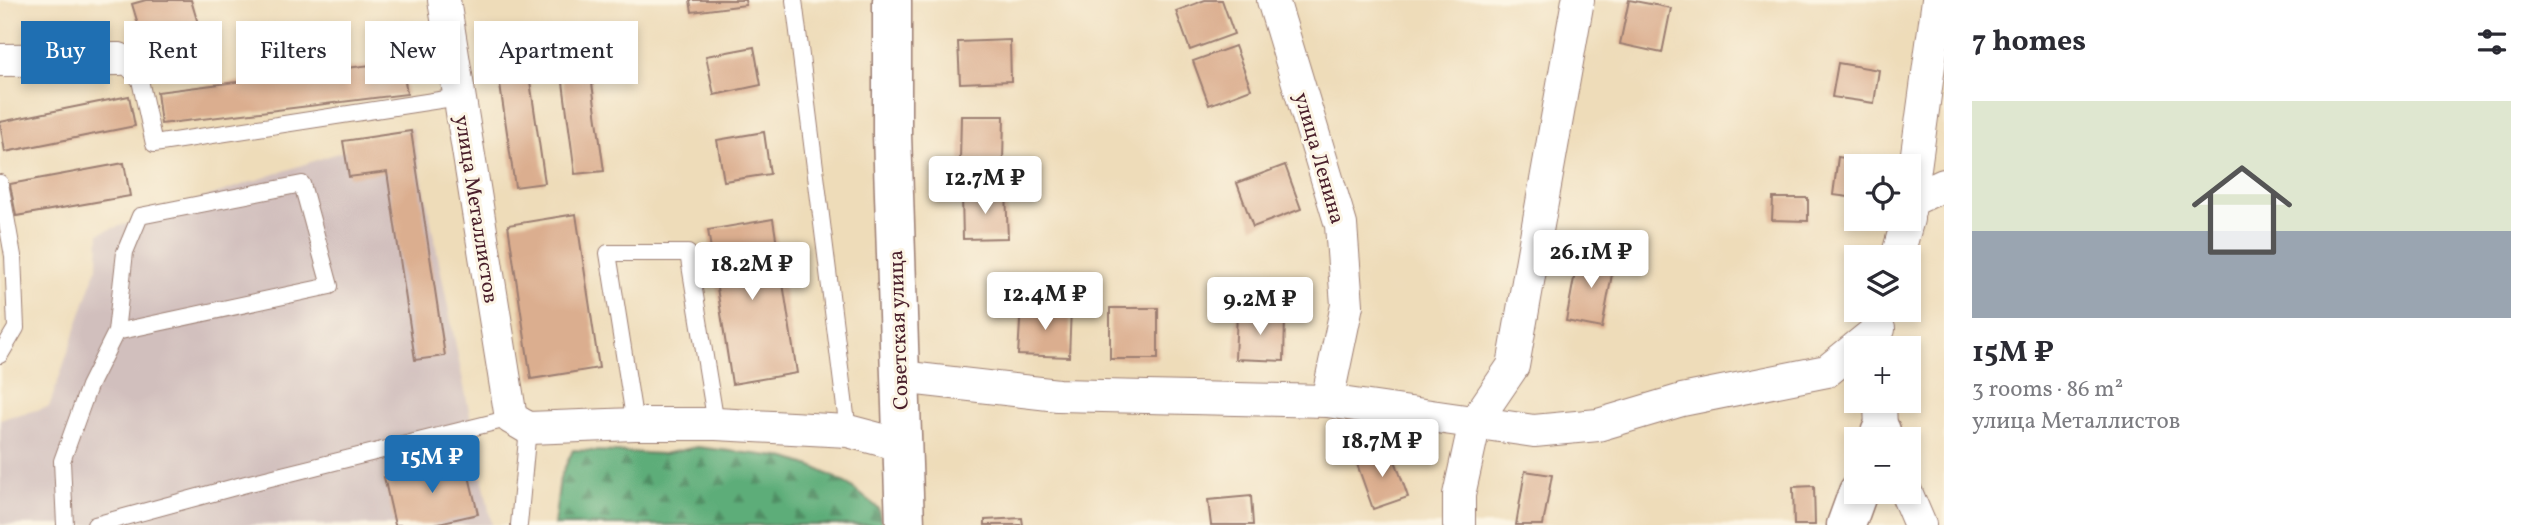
<!DOCTYPE html>
<html lang="en">
<head>
<meta charset="utf-8">
<style>
	:root { --surface:#fff; --page:#f2f2f3; --text:#2b2b33; --muted:#7c7c81; --accent:#1f6fb2 }
	body { margin:0; font-family:Vollkorn,serif; background:var(--page); color:var(--text); height:100vh; display:flex; flex-direction:column; font-size:26px; white-space:nowrap }
	* { box-sizing:border-box; margin:0 }
	p { font-size:23px; color:var(--muted) }
	.icon { flex:none; width:38px; height:38px; fill:none; stroke:currentColor; stroke-width:2; stroke-linecap:round; stroke-linejoin:round }
	.map { position:relative; flex:1; overflow:hidden }
	.side { display:flex; flex-direction:column; background:var(--surface); width:595px }
	.side>* { flex:none }
	.top-card { position:absolute; left:21px; top:21px; width:665px; height:63px; display:flex; gap:14px }
	.fabs { position:absolute; left:1844px; top:154px; display:grid; gap:14px }
	.fabs a { display:grid; place-items:center; width:77px; height:77px; border-radius:0px; background:var(--surface); box-shadow:0 4px 10px #0003; font-size:35px }
	.price { position:absolute; translate:-50% -60px; padding:0 16px; border-radius:7px; background:#fff; color:#222; font-size:23px; line-height:46px; filter:drop-shadow(0 2px 4px #0008) }
	.price::after { content:''; position:absolute; left:50%; top:42px; width:21px; height:16px; margin-left:-10px; background:inherit; clip-path:polygon(0 0,100% 0,50% 100%) }
	.price.current { background:var(--accent); color:#fff }
	ul { padding:0; list-style:none }
	li { display:grid; align-content:center; gap:14px; height:371px; padding:0 28px }
	li span { display:grid; place-items:center; height:217px; border-radius:0px; color:#555 }
	li>.icon { margin-inline-start:auto }
	span .icon { width:126px; height:126px; fill:#fffc; stroke-width:1 }
	li b { font-size:30px }
	h2 { display:flex; justify-content:space-between; align-items:center; height:84px; padding:0 28px; font-size:30px }
	.tag { padding:0 24px; border-radius:0px; background:var(--surface); box-shadow:0 4px 10px #0003; font-size:24px; line-height:63px }
	.tag.current { background:var(--accent); color:#fff }
	main { display:flex; flex:1; min-height:0 }
	.map>svg:first-child { display:block }
</style>
</head>
<body>
<main>
<div class="map">
<svg width="1944" height="525" viewBox="0 0 1944 525">
	<defs>
		<pattern id="forest-firs" width="22" height="20" patternUnits="userSpaceOnUse" patternTransform="scale(1.75)"><rect width="22" height="20" fill="#5dad79"/><path d="M5 1l3.5 6h-7zM16 11l3.5 6h-7z" fill="#4f8c63"/></pattern>
	</defs>
	<rect width="100%" height="100%" fill="#fcf5e5"/>
	<filter id="ink" filterUnits="userSpaceOnUse"><feTurbulence type="fractalNoise" baseFrequency=".0143" numOctaves="2"/><feDisplacementMap in="SourceGraphic" scale="14" xChannelSelector="R" yChannelSelector="G"/><feConvolveMatrix kernelMatrix="1 2 1 2 8 2 1 2 1" color-interpolation-filters="sRGB"/></filter>
	<filter id="wash" filterUnits="userSpaceOnUse"><feTurbulence type="fractalNoise" baseFrequency=".00686" numOctaves="4" result="noise"/><feDisplacementMap in="SourceGraphic" scale="28" xChannelSelector="R" yChannelSelector="G"/><feGaussianBlur stdDeviation="1.57" result="paint"/><feColorMatrix in="noise" values="0 0 0 0 0 0 0 0 0 0 0 0 0 0 0 0 0 1.4 0 .05"/><feComposite in="paint" operator="in"/></filter>
	<g filter="url(#wash)">
		<rect width="100%" height="100%" fill="#eedcb9"/>
		<!-- industrial -->
		<path fill="#d1bfbd" d="M 412,128 L 492,525 L 0,525 L 0,419 L 49,407 L 98,265 L 99,233 Z"/>
		<!-- forest -->
		<path fill="url(#forest-firs)" stroke="#546652" stroke-width="2" d="M 697,447 L 787,458 L 814,467 L 849,485 L 878,508 L 882,525 L 554,525 L 560,478 L 573,450 L 663,454 Z"/>
		<g id="blocks">
			<!-- building -->
			<path fill="#dbae8f" d="M 146,0 L 191,0 L 199,27 L 144,44 L 132,4 Z
				M 690,0 L 745,0 L 746,5 L 692,12 Z
				M 1205,0 L 1222,0 L 1234,34 L 1190,50 L 1176,11 Z
				M 1629,0 L 1671,8 L 1662,53 L 1620,44 Z
				M 584,25 L 604,171 L 575,174 L 556,29 Z
				M 1010,40 L 1011,81 L 960,83 L 958,42 Z
				M 1235,46 L 1251,89 L 1209,105 L 1193,61 Z
				M 525,47 L 545,183 L 515,187 L 495,51 Z
				M 754,47 L 761,85 L 714,95 L 706,56 Z
				M 402,61 L 407,94 L 161,124 L 157,92 Z
				M 1838,63 L 1879,70 L 1874,103 L 1832,97 Z
				M 129,96 L 135,126 L 5,152 L 0,122 Z
				M 961,116 L 1004,116 L 1003,162 L 960,161 Z
				M 411,131 L 445,356 L 415,360 L 387,172 L 349,177 L 343,141 Z
				M 764,132 L 770,174 L 724,181 L 717,140 Z
				M 1838,157 L 1865,161 L 1864,166 L 1857,166 L 1857,198 L 1833,195 Z
				M 124,163 L 130,196 L 16,216 L 10,184 Z
				M 1285,165 L 1301,209 L 1253,227 L 1237,183 Z
				M 1006,193 L 1008,238 L 963,239 L 962,194 Z
				M 1773,198 L 1808,198 L 1808,221 L 1772,220 Z
				M 576,214 L 599,368 L 531,379 L 508,225 Z
				M 773,219 L 797,373 L 732,384 L 708,230 Z
				M 1579,252 L 1615,258 L 1602,328 L 1566,321 Z
				M 1021,306 L 1071,308 L 1069,357 L 1018,355 Z
				M 1110,308 L 1158,308 L 1158,359 L 1110,359 Z
				M 1237,313 L 1285,315 L 1284,361 L 1235,359 Z
				M 1391,449 L 1408,497 L 1373,509 L 1356,461 Z
				M 465,459 L 478,514 L 430,525 L 395,525 L 384,477 Z
				M 1525,471 L 1552,475 L 1543,525 L 1516,525 Z
				M 1814,486 L 1815,525 L 1794,525 L 1793,487 Z
				M 1251,496 L 1253,525 L 1211,525 L 1208,500 Z
				M 1022,518 L 1023,525 L 985,525 L 985,520 Z"/>
		</g>
	</g>
	<g filter="url(#ink)">
		<use href="#blocks" fill-opacity="0" stroke="#9c7e72" stroke-width="2"/>
		<g fill="none" stroke-linecap="round" stroke-linejoin="round">
			<defs>
				<path id="lane" d="M 794,0 L 848,431
					M 119,59 L 140,80 L 154,144 L 459,97
					M 0,183 L 13,256 L 16,328 L 0,355
					M 635,424 L 608,253 L 688,253 L 716,424
					M 65,525 L 62,461 L 89,386 L 116,332 L 125,252 L 140,216 L 302,184 L 330,286 L 116,332
					M 95,525 L 246,484 L 511,418
					M 519,525 L 528,428"/>
				<path id="street" d="M 444,0 L 511,418 L 528,428 L 635,424 L 716,424 L 848,431 L 901,445
					M 1273,0 L 1341,225 L 1347,305 L 1327,401
					M 0,60 L 119,59
					M 1912,200 L 1944,185
					M 1909,212 L 1938,0
					M 1897,257 L 1908,219
					M 900,377 L 1058,395 L 1327,401 L 1534,431 L 1598,425 L 1682,400 L 1827,371 L 1879,329
					M 1880,401 L 1881,431 L 1884,439
					M 1906,492 L 1920,525
					M 1459,525 L 1459,495 L 1475,422 L 1513,366 L 1578,0"/>
				<path id="secondary" d="M 892,0 L 892,134 L 905,525
					M 1878,439 L 1881,431
					M 1846,525 L 1858,492"/>
			</defs>
			<!-- lane casing -->
			<use href="#lane" stroke="#9c7e72" stroke-width="18"/>
			<!-- street casing -->
			<use href="#street" stroke="#9c7e72" stroke-width="34"/>
			<!-- secondary casing -->
			<use href="#secondary" stroke="#9c7e72" stroke-width="41"/>
			<!-- lane -->
			<use href="#lane" stroke="#fff" stroke-width="16"/>
			<!-- street -->
			<use href="#street" stroke="#fff" stroke-width="32"/>
			<!-- secondary -->
			<use href="#secondary" stroke="#fff" stroke-width="38"/>
		</g>
	</g>
	<g text-anchor="middle" stroke-width="6" stroke-linejoin="round" paint-order="stroke">
		<!-- street labels -->
		<g font-size="21" fill="#4a1f2b" stroke="#fcf5e5">
			<text transform="translate(1320 158) rotate(74)" y="7">улица Ленина</text>
			<text transform="translate(477 209) rotate(81)" y="7">улица Металлистов</text>
			<text transform="translate(898 330) rotate(-92)" y="7">Советская улица</text>
		</g>
	</g>
</svg>
<div class="fabs">
<a><svg class="icon" aria-label="locate" viewBox="0 0 24 24"><circle cx="12" cy="12" r="6"/><path d="M12 2v4M12 18v4M2 12h4M18 12h4"/></svg></a>
<a><svg class="icon" aria-label="layers" viewBox="0 0 24 24"><path d="M12 4l9 5-9 5-9-5zM3 14l9 5 9-5"/></svg></a>
<a>+</a>
<a>−</a>
</div>
<b class="price" style="left:985px;top:216px">12.7M ₽</b>
<b class="price" style="left:1591px;top:290px">26.1M ₽</b>
<b class="price" style="left:752px;top:302px">18.2M ₽</b>
<b class="price" style="left:1045px;top:332px">12.4M ₽</b>
<b class="price" style="left:1260px;top:337px">9.2M ₽</b>
<b class="price" style="left:1382px;top:479px">18.7M ₽</b>
<b class="price current" style="left:432px;top:495px">15M ₽</b>
<div class="top-card">
<a class="tag current">Buy</a>
<a class="tag">Rent</a>
<a class="tag">Filters</a>
<a class="tag">New</a>
<a class="tag">Apartment</a>
</div>
</div>
<section class="side">
<h2>7 homes<svg class="icon" aria-label="filters" viewBox="0 0 24 24"><path d="M4 7h16M4 17h16"/><circle cx="9" cy="7" r="2"/><circle cx="15" cy="17" r="2"/></svg></h2>
<ul>
<li><span style="background:linear-gradient(#dfe7d0 60%,#9aa5b1 0)"><svg class="icon" aria-label="home" viewBox="0 0 24 24"><path d="M3 11l9-7 9 7M6 9v11h12V9"/></svg></span><div><b>15M ₽</b><p>3 rooms · 86 m²</p><p>улица Металлистов</p></div></li>
</ul>
</section>
</main>
</body>
</html>
